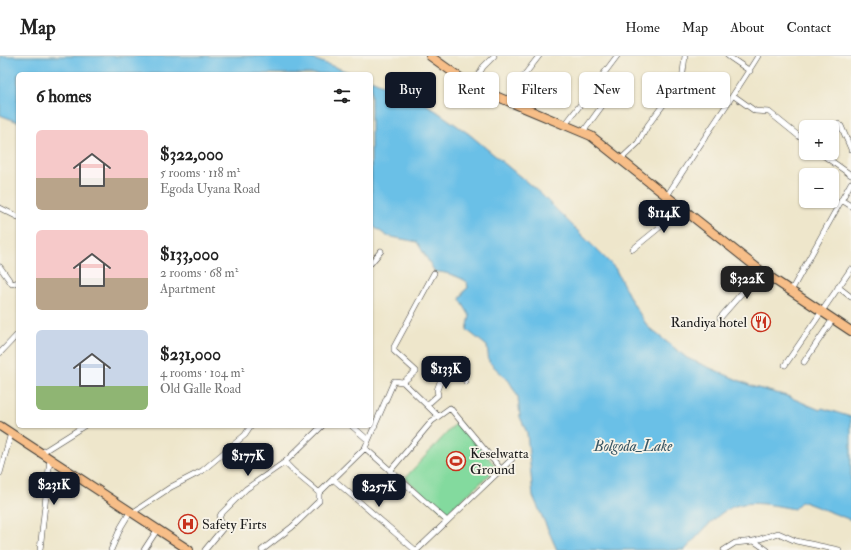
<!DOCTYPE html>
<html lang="en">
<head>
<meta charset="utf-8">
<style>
	:root { --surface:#fff; --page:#f6f6f6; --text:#222; --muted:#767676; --line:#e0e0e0; --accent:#111827 }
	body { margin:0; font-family:"IM FELL Double Pica",serif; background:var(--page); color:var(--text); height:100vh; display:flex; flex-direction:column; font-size:15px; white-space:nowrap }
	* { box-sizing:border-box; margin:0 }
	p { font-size:13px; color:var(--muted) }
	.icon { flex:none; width:22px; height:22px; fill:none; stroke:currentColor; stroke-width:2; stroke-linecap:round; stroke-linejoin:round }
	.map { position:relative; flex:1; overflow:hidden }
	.side { position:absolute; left:16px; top:16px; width:357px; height:356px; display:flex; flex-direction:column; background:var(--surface); border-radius:6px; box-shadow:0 1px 3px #0004 }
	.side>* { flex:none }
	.hud { position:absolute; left:385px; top:16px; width:380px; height:36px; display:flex; gap:8px }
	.tools { position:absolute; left:799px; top:64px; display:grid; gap:8px }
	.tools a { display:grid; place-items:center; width:40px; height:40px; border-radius:6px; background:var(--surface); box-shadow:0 1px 3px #0004; font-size:20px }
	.price { position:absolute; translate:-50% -34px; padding:0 9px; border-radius:8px; background:var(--accent); color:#fff; font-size:13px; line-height:26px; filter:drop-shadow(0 1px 2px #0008) }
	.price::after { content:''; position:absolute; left:50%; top:24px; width:12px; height:9px; margin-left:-6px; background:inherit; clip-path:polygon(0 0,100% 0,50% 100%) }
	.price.active { background:#222; color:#fff }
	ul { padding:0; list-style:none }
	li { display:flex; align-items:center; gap:12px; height:100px; padding:0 20px }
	li span { display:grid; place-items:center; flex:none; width:112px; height:80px; border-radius:6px; color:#555 }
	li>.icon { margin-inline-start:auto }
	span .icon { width:48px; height:48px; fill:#fffc; stroke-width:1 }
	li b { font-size:17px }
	h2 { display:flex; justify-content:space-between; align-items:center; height:48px; padding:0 20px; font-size:17px }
	.tag { padding:0 14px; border-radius:6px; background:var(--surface); box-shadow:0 1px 3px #0004; font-size:14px; line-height:36px }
	.tag.active { background:var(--accent); color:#fff }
	header { display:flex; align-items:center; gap:24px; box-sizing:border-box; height:56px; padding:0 20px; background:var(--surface); border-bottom:1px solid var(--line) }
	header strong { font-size:19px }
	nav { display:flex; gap:22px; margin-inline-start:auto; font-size:14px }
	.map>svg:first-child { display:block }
</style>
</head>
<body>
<header>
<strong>Map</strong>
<nav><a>Home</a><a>Map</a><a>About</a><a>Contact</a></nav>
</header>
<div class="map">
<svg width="851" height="494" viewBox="0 0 851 494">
	<rect width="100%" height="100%" fill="#f7f3e8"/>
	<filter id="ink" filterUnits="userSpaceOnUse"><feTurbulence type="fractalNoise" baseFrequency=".025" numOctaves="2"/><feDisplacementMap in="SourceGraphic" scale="8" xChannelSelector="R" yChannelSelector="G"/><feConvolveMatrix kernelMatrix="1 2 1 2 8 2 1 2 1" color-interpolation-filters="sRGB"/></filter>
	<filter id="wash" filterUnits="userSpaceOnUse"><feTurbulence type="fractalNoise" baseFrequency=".012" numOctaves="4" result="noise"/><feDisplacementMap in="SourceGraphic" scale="16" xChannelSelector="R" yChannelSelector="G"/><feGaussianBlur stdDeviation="0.9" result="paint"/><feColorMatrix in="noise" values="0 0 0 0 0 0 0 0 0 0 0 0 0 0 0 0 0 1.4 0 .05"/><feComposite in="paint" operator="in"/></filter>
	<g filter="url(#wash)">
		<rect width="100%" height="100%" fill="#eee6cb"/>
		<!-- green -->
		<path fill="#83da9e" stroke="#507b5d" d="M 458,365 L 497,412 L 446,458 L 405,422 Z"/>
		<!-- water -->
		<path fill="#6ac0e7" stroke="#436e82" d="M 0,0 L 305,0 L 354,18 L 18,18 L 18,66 L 0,59 Z
			M 371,24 L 426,48 L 469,78 L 541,138 L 615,212 L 631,244 L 648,271 L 687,302 L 754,331 L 787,340 L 820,354 L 822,352 L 851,361 L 851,464 L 804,446 L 801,446 L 794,453 C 731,440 727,448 685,494 L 557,494 L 533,440 L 527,377 L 520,361 L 518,341 L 509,325 L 489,306 L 487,290 L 467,274 L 470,260 L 460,243 L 465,234 L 468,232 L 467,226 C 461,221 443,215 435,216 L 417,186 L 387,180 L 371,169 Z"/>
	</g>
	<g filter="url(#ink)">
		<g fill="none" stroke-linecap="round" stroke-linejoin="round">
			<defs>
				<path id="minor" d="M 728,0 L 750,15
					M 472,30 L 483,11 L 494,0
					M 734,40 L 755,55 L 769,56 L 806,86
					M 506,46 L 522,22 L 539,0
					M 565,69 L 617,0
					M 828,71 L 838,68 L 841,70 L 851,93
					M 583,76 L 607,43
					M 820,97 L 851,119
					M 621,103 L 638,87 L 648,69 L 682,24 L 685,0
					M 667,140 C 697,92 729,47 758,0
					M 843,145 L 851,150
					M 0,152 L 18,161
					M 633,193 L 660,171 L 678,148
					M 371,207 L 381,195
					M 0,211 L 12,228 L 18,226
					M 838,231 L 851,241
					M 791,235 L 851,127
					M 720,262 L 761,215
					M 0,297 L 18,278
					M 804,306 L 833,263
					M 785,309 L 851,213
					M 403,326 L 438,360
					M 427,349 L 438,339 L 437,334 L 443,318 L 458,310 L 466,326
					M 352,370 L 368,384
					M 365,392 L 447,465
					M 41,397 L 84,370
					M 285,406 C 294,418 308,426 319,437
					M 390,415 L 432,365 L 450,352 L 500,412
					M 0,417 L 11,377
					M 333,423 L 415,494
					M 132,457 L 171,431 L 202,415 L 245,379 L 251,370
					M 754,485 L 767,494
					M 40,494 L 50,403
					M 111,494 L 121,471 L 130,456
					M 144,494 L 157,474
					M 205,494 L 224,471 L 219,462 L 221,458 L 246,433 L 285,406 L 322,370
					M 262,494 L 292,471 L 319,445 L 319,437 L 365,392 L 394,325 L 403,326 L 416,315 L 394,295 L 394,291 L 434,217
					M 417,494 L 512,403
					M 724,494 L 735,487 L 754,485 L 778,477 L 796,485 L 839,494"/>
				<path id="primary" d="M 430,0 L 472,30 L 591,80 L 761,215 L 851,275"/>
				<path id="trunk" d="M 0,370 L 189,494"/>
			</defs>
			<!-- minor casing -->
			<use href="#minor" stroke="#3c3a36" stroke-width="6"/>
			<!-- primary casing -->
			<use href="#primary" stroke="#3c3a36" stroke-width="10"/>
			<!-- trunk casing -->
			<use href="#trunk" stroke="#3c3a36" stroke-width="10"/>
			<!-- minor -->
			<use href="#minor" stroke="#fff" stroke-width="5"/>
			<!-- primary -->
			<use href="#primary" stroke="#f7be88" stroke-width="8"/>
			<!-- trunk -->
			<use href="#trunk" stroke="#f7be88" stroke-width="8"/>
		</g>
	</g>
	<!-- icons -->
	<defs>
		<symbol id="restaurant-ring" viewBox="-11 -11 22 22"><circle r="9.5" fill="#f7f3e8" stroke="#c8321e" stroke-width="1.5"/><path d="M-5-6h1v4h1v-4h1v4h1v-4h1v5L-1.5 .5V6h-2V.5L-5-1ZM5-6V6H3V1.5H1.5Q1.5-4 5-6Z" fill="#c8321e"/></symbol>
		<symbol id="stadium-ring" viewBox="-11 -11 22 22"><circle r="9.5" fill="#f7f3e8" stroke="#c8321e" stroke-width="1.5"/><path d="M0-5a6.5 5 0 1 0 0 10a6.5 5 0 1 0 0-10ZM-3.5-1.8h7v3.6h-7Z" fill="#c8321e"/></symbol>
		<symbol id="hospital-ring" viewBox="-11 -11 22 22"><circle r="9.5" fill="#f7f3e8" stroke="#c8321e" stroke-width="1.5"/><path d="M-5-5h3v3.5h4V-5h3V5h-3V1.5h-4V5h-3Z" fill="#c8321e"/></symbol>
	</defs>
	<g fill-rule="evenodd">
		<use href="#restaurant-ring" x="750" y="255" width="22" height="22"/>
		<use href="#stadium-ring" x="445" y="394" width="22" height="22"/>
		<use href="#hospital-ring" x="177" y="457" width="22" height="22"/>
	</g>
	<g text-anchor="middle" stroke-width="3.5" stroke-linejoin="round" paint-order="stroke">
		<!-- poi labels -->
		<g font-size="14" fill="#1c1c1c" stroke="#f7f3e8" text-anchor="start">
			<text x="747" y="271" text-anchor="end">Randiya hotel</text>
			<text x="470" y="402">Keselwatta<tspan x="470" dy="16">Ground</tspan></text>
			<text x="202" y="473">Safety Firts</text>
		</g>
		<!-- water labels -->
		<g font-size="15" font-style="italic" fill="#375563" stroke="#f7f3e8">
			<text x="633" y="395">Bolgoda_Lake</text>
		</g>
	</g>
</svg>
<div class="tools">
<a>+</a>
<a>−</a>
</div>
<b class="price" style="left:664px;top:178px">$114K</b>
<b class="price active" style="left:747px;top:244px">$322K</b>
<b class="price" style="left:446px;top:334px">$133K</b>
<b class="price" style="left:248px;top:421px">$177K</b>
<b class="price" style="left:54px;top:450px">$231K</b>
<b class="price" style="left:379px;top:452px">$257K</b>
<div class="hud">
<a class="tag active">Buy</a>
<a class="tag">Rent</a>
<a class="tag">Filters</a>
<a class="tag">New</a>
<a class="tag">Apartment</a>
</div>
<section class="side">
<h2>6 homes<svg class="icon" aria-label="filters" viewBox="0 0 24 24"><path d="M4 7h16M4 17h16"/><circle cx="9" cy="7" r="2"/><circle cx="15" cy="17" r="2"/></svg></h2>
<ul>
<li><span style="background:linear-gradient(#f6c9c9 60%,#b9a48a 0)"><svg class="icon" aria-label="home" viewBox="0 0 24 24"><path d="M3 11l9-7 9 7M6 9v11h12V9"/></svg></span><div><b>$322,000</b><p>5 rooms · 118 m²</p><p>Egoda Uyana Road</p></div></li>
<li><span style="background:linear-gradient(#f6c9c9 60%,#b9a48a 0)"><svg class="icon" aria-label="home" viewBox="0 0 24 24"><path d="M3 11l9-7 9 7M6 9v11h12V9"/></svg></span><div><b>$133,000</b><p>2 rooms · 68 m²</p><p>Apartment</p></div></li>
<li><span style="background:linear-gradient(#c9d6e8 70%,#8fb573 0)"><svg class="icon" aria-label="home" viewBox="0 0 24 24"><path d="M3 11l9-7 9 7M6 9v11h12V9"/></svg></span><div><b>$231,000</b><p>4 rooms · 104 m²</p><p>Old Galle Road</p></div></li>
</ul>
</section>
</div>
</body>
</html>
